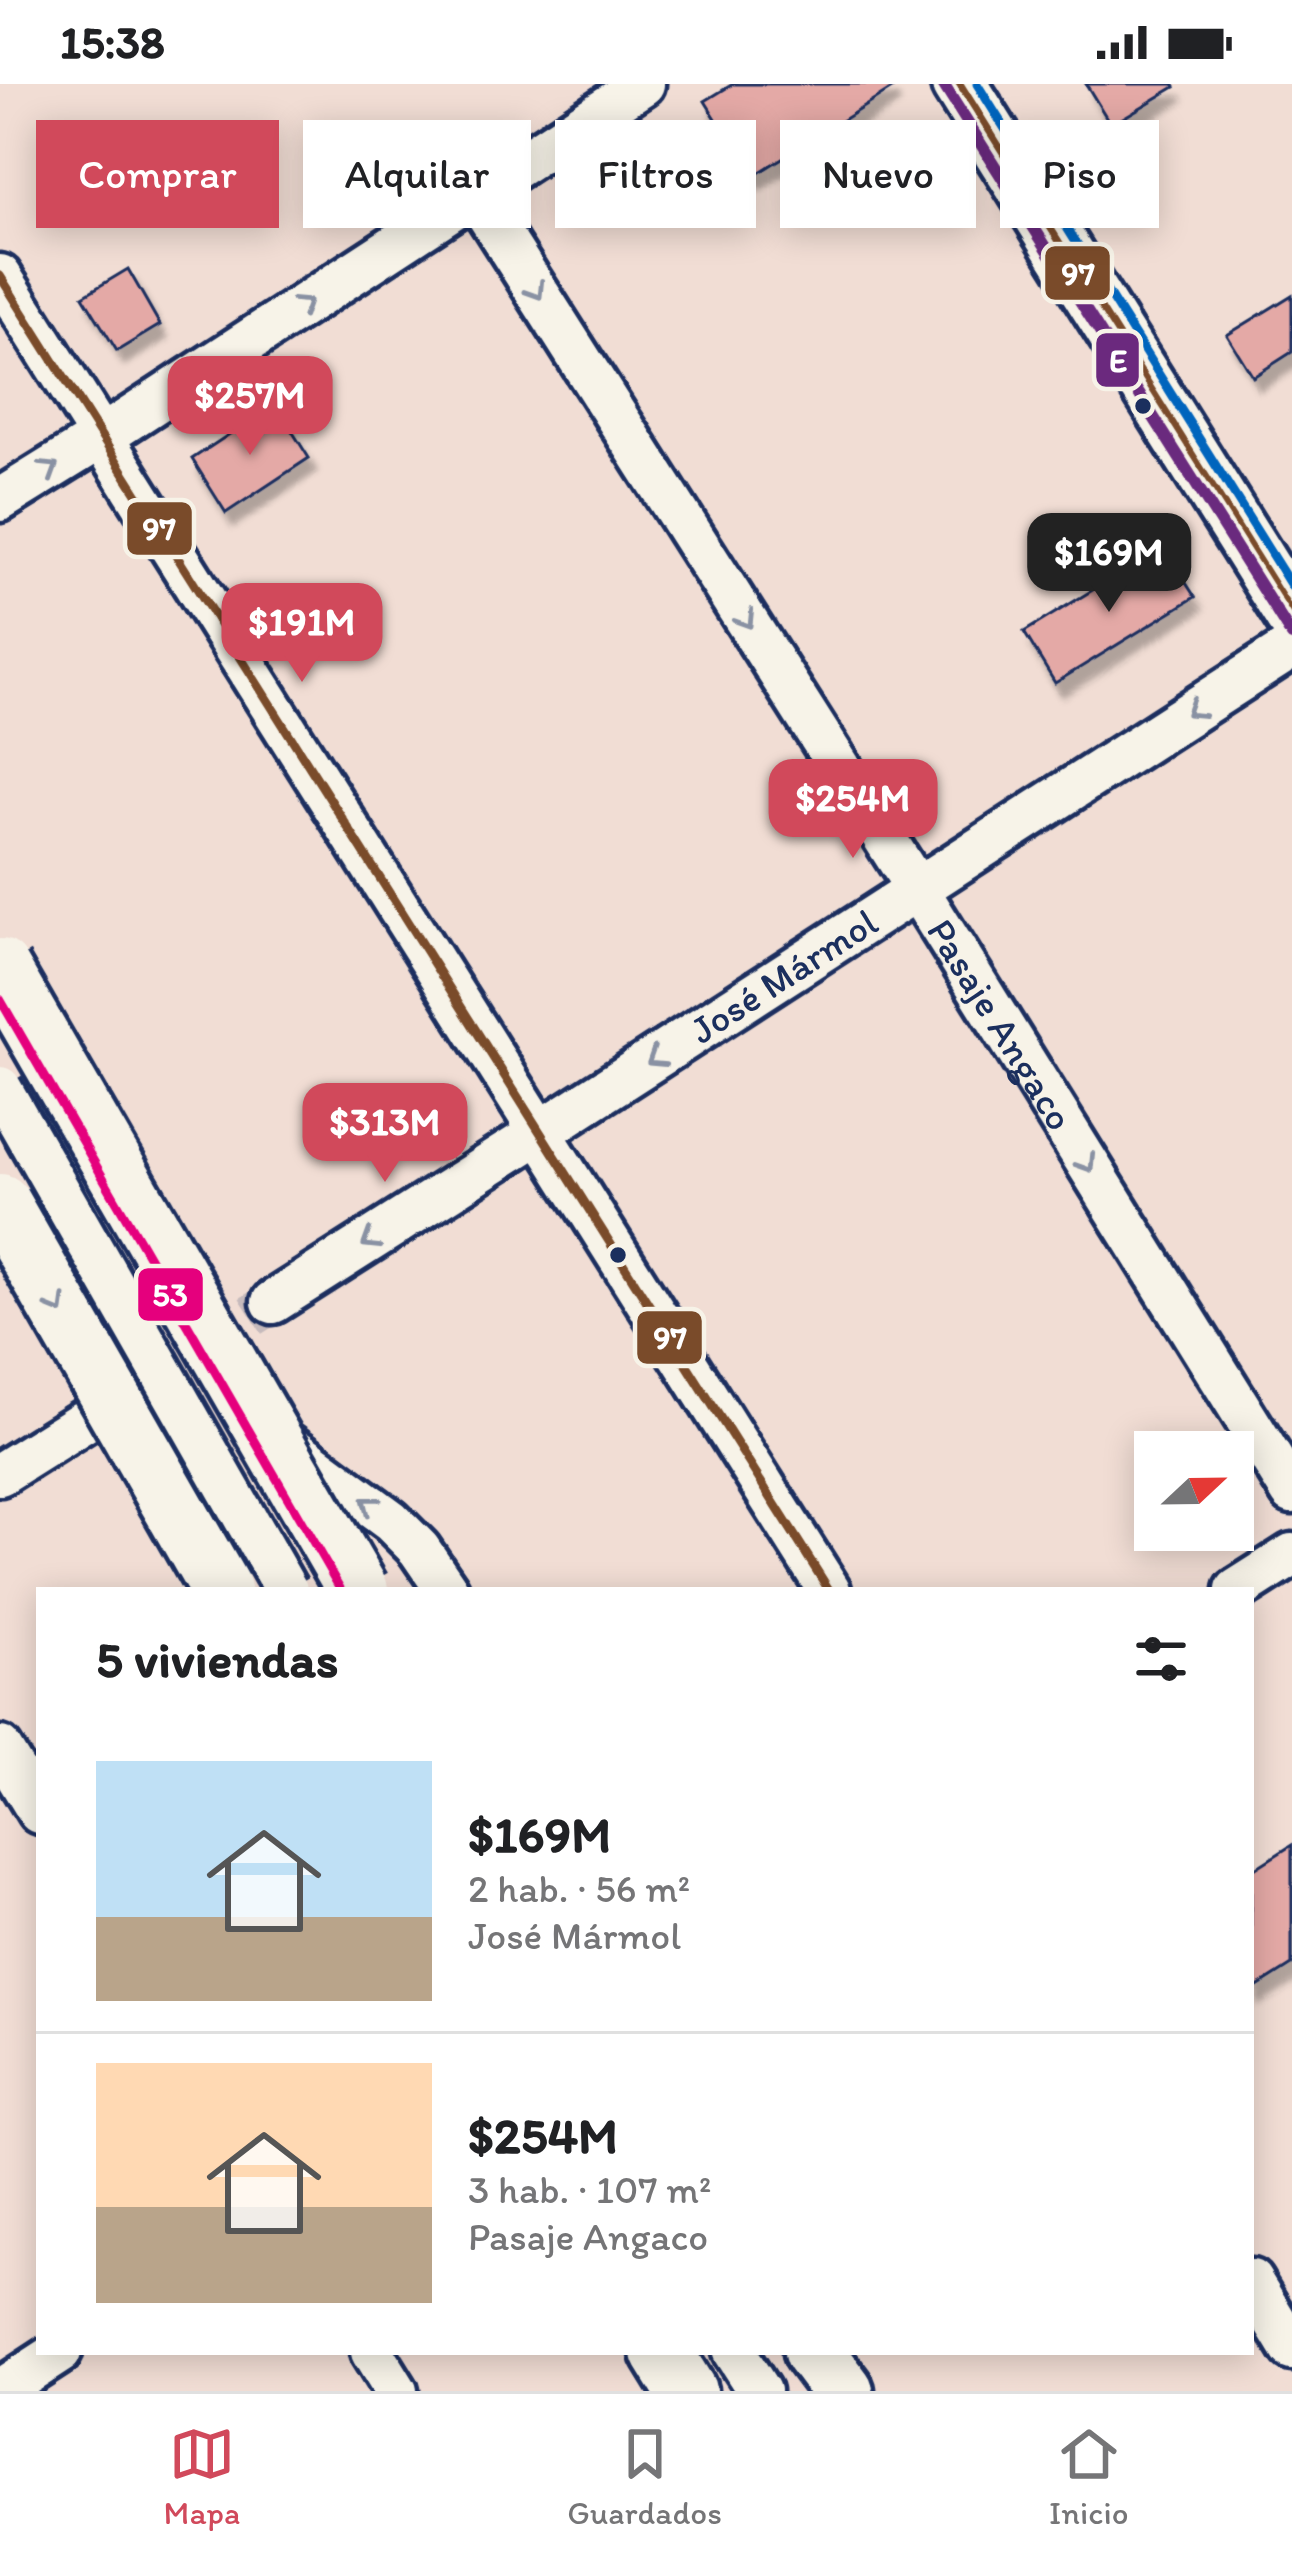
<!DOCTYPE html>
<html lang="es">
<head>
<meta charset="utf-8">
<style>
	:root { --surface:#fff; --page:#f2f2f2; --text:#202124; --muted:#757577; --line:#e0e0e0; --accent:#d1495b }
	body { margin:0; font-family:Itim,sans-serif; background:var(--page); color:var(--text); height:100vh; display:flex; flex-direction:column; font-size:45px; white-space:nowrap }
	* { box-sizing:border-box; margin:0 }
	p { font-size:39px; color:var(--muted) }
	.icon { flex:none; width:66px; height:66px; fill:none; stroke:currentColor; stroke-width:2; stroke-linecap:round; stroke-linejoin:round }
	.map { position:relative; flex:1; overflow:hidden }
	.panel { position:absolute; left:36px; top:1503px; width:1218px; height:768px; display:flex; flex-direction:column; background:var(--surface); border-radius:0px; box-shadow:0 6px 30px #0003 }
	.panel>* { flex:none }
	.guide { position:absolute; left:36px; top:36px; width:1221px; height:108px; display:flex; gap:24px }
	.needle { width:78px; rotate:68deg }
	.buttons { position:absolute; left:1134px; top:1347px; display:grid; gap:24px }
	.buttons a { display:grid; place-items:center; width:120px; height:120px; border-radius:0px; background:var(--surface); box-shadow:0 6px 30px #0003; font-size:60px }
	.price { position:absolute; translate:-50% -102px; padding:0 27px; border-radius:24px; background:var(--accent); color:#fff; font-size:39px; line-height:78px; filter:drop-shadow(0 3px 6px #0008) }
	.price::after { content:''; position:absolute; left:50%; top:72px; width:36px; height:27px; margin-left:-18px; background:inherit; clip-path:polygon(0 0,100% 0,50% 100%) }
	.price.selected { background:#222; color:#fff }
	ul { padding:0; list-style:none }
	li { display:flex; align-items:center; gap:36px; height:300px; padding:0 60px }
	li+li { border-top:3px solid var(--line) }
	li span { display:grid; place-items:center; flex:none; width:336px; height:240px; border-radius:0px; color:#555 }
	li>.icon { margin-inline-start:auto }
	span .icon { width:144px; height:144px; fill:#fffc; stroke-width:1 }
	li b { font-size:51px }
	h2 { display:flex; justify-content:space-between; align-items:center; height:144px; padding:0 60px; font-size:51px }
	.chip { padding:0 42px; border-radius:0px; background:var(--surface); box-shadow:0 6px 30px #0003; font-size:42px; line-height:108px }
	.chip.selected { background:var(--accent); color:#fff }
	.status { display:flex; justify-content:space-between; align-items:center; height:84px; padding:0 60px; background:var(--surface); direction:ltr }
	.status svg { height:33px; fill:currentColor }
	.tab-bar { display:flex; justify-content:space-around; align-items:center; height:168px; border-top:3px solid var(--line); background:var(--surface); font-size:33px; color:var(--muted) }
	.tab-bar a { display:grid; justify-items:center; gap:6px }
	.tab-bar .selected { color:var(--accent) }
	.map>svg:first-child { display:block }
</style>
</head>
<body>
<div class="status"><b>15:38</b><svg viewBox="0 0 49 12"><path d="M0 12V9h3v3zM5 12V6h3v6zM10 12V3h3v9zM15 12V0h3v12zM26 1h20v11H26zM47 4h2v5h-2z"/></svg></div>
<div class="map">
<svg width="1292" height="2307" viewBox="0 0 1292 2307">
	<defs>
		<filter id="shadow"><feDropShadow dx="7" dy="13" stdDeviation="3" flood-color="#0004"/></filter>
	</defs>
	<rect width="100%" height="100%" fill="#f1ddd4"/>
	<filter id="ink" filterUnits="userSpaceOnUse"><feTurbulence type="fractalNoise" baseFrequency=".00833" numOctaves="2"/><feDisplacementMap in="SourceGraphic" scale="24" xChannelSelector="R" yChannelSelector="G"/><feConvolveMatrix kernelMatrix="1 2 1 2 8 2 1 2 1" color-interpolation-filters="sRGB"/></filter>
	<g filter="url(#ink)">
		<!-- building -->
		<path fill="#e4a9a6" stroke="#1b2f5e" stroke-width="3" filter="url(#shadow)" d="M 733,0 L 890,0 L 892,5 L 752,93 L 705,17 Z
			M 1086,0 L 1173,0 L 1175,3 L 1111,41 Z
			M 128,185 L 160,241 L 117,267 L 83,212 Z
			M 1292,211 L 1292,268 L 1253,293 L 1227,251 Z
			M 275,320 L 309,374 L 226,429 L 192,375 Z
			M 1163,463 L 1195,513 L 1055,599 L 1024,548 Z
			M 1292,1761 L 1292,1881 L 1251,1907 L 1251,1787 Z"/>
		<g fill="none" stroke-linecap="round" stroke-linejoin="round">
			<!-- minor-tunnel -->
			<path stroke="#c6babc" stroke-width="42" stroke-dasharray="42 21" stroke-linecap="butt" d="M 91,1333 L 273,1218"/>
			<defs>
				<g id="minor">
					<path id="s1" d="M 474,109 L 917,805 L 1292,1408"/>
					<path d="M 0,192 L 829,1506"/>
					<path d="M 0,416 L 100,354 L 643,0"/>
					<path id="s2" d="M 273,1218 L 539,1049 L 1292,563"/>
					<path d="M 276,1352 L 391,1437 L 419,1465 L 447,1506"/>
					<path d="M 0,1390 L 86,1336"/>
					<path d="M 1237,1506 L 1292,1471"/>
					<path d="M 0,1664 L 39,1728"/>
					<path d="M 1251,2197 L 1292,2265"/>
					<path d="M 372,2268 L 396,2307"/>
					<path d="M 734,2268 L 759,2307"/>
					<path d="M 0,2307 L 60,2268"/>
				</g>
				<path id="major" d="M 959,0 L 1292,531"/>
				<path id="highway" d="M 662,2268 L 686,2307
					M 814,2268 L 843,2307"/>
			</defs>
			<!-- minor casing -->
			<use href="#minor" stroke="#1b2f5e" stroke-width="51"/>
			<!-- major casing -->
			<use href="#major" stroke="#1b2f5e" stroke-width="63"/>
			<!-- highway casing -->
			<use href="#highway" stroke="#1b2f5e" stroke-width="69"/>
			<!-- minor -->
			<use href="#minor" stroke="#f7f3e8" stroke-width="42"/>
			<!-- major -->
			<use href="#major" stroke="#f7f3e8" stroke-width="54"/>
			<!-- highway -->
			<use href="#highway" stroke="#f7f3e8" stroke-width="60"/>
			<defs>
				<path id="minor-bridge" d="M 0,1004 L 286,1506"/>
				<path id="highway-bridge" d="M 0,885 L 358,1506
					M 0,1120 L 221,1506"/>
			</defs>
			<!-- minor-bridge casing -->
			<use href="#minor-bridge" stroke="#1b2f5e" stroke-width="51" stroke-linecap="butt"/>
			<!-- highway-bridge casing -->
			<use href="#highway-bridge" stroke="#1b2f5e" stroke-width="69" stroke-linecap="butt"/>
			<!-- minor-bridge -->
			<use href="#minor-bridge" stroke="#f7f3e8" stroke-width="42"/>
			<!-- highway-bridge -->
			<use href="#highway-bridge" stroke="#f7f3e8" stroke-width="60"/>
			<defs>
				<path id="bus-1" d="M 959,0 L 1292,531
					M 0,192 L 829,1506"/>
				<path id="bus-2" d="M 946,8 L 1279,539
					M 0,915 L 341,1506"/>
				<path id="bus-3" d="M 977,0 L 1292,503"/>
			</defs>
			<!-- bus-1 casing -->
			<use href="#bus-1" stroke="#f7f3e8" stroke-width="18"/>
			<!-- bus-2 casing -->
			<use href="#bus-2" stroke="#f7f3e8" stroke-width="18"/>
			<!-- bus-3 casing -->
			<use href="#bus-3" stroke="#f7f3e8" stroke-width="18"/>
			<!-- bus-1 -->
			<use href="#bus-1" stroke="#7a4b2a" stroke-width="9"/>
			<!-- bus-2 -->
			<use href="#bus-2" stroke="#e5007d" stroke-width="9"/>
			<!-- bus-3 -->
			<use href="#bus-3" stroke="#0065bd" stroke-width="9"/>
			<defs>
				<path id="metro-1" d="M 943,0 L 1292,552"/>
			</defs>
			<!-- metro-1 casing -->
			<use href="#metro-1" stroke="#f7f3e8" stroke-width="21"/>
			<!-- metro-1 -->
			<use href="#metro-1" stroke="#6b297e" stroke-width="12"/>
		</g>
		<!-- one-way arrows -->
		<defs><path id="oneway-chevron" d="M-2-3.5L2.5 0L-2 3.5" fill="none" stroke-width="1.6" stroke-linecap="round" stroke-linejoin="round" transform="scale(3)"/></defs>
		<g stroke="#8991a3">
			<use href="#oneway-chevron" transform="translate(536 207) rotate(58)"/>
			<use href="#oneway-chevron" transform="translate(303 221) rotate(-33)"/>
			<use href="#oneway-chevron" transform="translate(50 385) rotate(-32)"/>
			<use href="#oneway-chevron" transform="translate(746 536) rotate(58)"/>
			<use href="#oneway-chevron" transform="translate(1194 626) rotate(147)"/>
			<use href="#oneway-chevron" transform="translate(655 975) rotate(147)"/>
			<use href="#oneway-chevron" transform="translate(1087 1080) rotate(58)"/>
			<use href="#oneway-chevron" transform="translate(370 1157) rotate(148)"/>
			<use href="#oneway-chevron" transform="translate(58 1222) rotate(60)"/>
			<use href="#oneway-chevron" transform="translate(369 1420) rotate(-142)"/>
		</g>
	</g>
	<!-- markers -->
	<g fill="#1b2f5e" stroke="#f7f3e8" stroke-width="4.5">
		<circle cx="1143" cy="322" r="10"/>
		<circle cx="618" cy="1171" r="10"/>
	</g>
	<g text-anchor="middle" stroke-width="10" stroke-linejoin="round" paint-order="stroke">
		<!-- street labels -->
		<g font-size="39" fill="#1b2f5e" stroke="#f7f3e8">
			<text dy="14" stroke="none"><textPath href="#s2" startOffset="606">José Mármol</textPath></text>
			<text dy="14" stroke="none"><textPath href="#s1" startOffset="984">Pasaje Angaco</textPath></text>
		</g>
	</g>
	<g stroke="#f7f3e8" stroke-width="4.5">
		<rect x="1043" y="160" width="69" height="58" rx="12" fill="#7a4b2a"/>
		<rect x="1094" y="247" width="47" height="58" rx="12" fill="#6b297e"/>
		<rect x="125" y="416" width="69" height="57" rx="12" fill="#7a4b2a"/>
		<rect x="136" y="1182" width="69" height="57" rx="12" fill="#e5007d"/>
		<rect x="635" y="1225" width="69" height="57" rx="12" fill="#7a4b2a"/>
	</g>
	<g font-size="33" text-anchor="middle" font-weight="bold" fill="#fff">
		<text x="1078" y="201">97</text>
		<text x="1118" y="288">E</text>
		<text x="159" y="456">97</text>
		<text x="170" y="1222">53</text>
		<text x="670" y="1265">97</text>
	</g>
</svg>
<div class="buttons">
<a><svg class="needle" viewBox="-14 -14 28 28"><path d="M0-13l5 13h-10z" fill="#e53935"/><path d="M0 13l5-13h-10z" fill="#757577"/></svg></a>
</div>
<b class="price" style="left:250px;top:374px">$257M</b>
<b class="price selected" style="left:1109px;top:531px">$169M</b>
<b class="price" style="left:302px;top:601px">$191M</b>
<b class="price" style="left:853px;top:777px">$254M</b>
<b class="price" style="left:385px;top:1101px">$313M</b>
<div class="guide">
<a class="chip selected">Comprar</a>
<a class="chip">Alquilar</a>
<a class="chip">Filtros</a>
<a class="chip">Nuevo</a>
<a class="chip">Piso</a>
</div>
<section class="panel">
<h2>5 viviendas<svg class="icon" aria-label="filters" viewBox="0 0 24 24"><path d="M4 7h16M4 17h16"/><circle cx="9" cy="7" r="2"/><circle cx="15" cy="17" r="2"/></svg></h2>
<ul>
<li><span style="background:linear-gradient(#bfe0f5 65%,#b9a48a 0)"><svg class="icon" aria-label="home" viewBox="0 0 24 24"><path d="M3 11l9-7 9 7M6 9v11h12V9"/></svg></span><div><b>$169M</b><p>2 hab. · 56 m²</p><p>José Mármol</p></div></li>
<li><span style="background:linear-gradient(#ffd9b3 60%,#b9a48a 0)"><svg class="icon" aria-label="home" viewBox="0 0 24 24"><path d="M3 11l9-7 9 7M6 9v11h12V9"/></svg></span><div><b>$254M</b><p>3 hab. · 107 m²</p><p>Pasaje Angaco</p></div></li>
</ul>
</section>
</div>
<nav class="tab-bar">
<a class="selected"><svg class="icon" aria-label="map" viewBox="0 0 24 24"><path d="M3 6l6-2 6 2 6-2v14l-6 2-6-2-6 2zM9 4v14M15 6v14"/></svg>Mapa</a>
<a><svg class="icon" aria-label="saved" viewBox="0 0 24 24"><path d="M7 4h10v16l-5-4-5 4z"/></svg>Guardados</a>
<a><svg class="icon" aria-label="home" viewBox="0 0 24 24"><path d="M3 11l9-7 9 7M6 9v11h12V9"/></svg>Inicio</a>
</nav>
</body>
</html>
